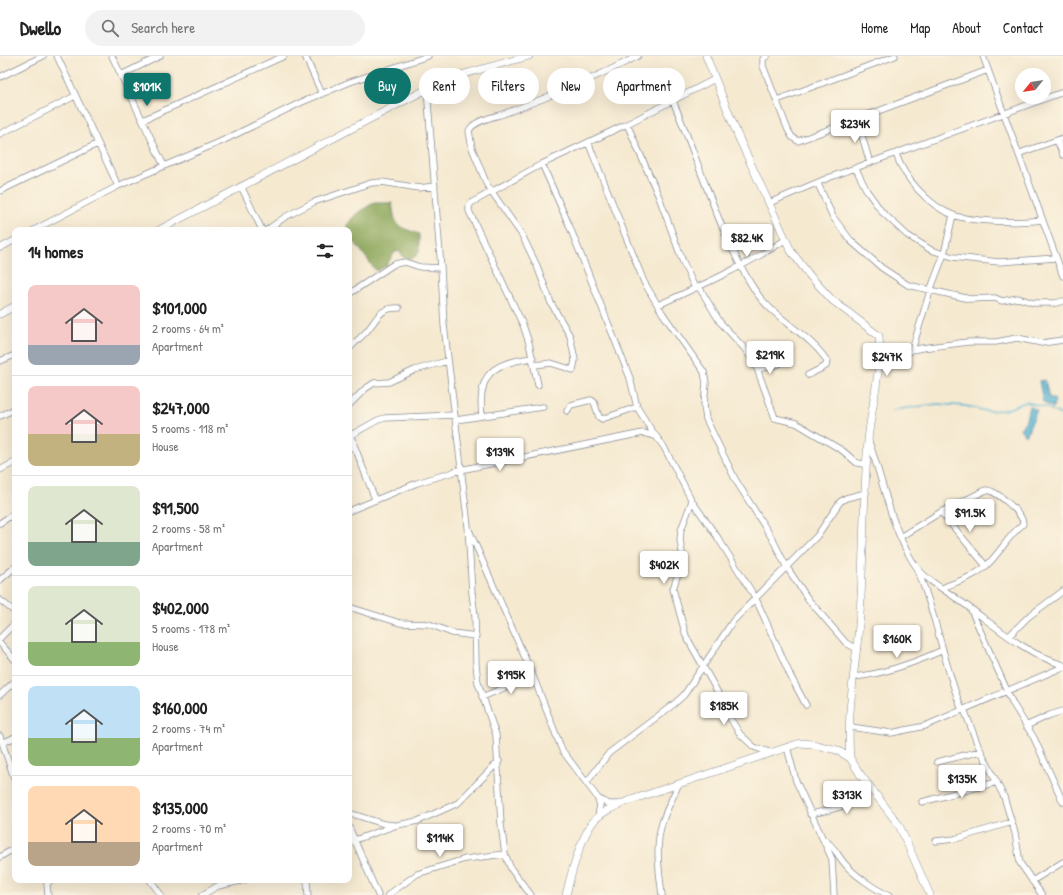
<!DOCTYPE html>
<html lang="en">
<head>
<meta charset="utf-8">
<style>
	:root { --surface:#fff; --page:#f2f2f2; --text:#222; --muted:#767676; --line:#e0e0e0; --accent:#0f766e }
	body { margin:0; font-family:"Patrick Hand",sans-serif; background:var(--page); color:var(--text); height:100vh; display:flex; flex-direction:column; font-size:15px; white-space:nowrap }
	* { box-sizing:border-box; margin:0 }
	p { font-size:13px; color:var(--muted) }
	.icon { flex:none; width:22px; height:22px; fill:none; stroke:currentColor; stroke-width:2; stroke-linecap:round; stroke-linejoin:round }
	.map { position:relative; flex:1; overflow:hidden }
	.details { position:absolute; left:12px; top:171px; width:340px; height:656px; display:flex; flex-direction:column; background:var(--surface); border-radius:8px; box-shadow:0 4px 16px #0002 }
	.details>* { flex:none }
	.hud { position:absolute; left:364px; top:12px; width:380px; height:36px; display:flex; gap:8px }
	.needle { width:26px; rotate:240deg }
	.controls { position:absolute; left:1015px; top:12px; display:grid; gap:8px }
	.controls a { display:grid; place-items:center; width:36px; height:36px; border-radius:50%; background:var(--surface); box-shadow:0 4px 16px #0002; font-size:20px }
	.price { position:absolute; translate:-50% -34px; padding:0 9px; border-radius:4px; background:#fff; color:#222; font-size:13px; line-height:26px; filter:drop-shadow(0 1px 2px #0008) }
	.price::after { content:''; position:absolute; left:50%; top:24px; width:12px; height:9px; margin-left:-6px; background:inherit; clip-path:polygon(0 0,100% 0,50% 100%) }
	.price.on { background:var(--accent); color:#fff }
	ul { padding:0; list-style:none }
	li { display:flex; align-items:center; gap:12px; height:100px; padding:0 16px }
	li+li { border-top:1px solid var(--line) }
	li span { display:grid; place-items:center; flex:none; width:112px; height:80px; border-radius:8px; color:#555 }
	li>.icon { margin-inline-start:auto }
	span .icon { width:48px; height:48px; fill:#fffc; stroke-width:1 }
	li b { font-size:17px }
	h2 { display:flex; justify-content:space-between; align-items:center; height:48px; padding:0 16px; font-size:17px }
	.pill { padding:0 14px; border-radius:18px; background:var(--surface); box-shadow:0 4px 16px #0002; font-size:14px; line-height:36px }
	.pill.on { background:var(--accent); color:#fff }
	header { display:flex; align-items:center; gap:24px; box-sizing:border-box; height:56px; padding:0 20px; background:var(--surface); border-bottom:1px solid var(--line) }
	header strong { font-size:19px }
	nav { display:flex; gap:22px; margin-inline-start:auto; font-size:14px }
	.search { width:280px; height:36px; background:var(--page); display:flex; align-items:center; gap:10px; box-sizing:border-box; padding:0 14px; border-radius:22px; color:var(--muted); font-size:15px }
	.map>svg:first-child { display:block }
</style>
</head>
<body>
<header>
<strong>Dwello</strong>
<div class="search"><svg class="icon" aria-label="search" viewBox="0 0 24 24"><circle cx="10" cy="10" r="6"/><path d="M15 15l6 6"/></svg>Search here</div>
<nav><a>Home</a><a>Map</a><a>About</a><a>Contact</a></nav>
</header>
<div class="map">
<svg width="1063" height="839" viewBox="0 0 1063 839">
	<rect width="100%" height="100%" fill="#fcf5e5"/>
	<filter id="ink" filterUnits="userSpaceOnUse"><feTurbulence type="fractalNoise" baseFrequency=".025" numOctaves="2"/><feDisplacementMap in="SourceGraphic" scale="8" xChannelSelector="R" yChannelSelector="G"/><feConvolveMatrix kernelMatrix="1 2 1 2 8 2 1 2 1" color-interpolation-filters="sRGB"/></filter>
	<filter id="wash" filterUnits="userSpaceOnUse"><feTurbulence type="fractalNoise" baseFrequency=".012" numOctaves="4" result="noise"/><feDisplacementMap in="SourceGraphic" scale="16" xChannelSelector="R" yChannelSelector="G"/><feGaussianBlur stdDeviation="0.9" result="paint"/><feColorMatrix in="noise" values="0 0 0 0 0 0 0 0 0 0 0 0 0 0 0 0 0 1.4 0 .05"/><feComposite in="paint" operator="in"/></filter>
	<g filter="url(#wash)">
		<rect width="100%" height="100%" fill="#f5e9d0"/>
		<!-- forest -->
		<path fill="#89a456" stroke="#526a5a" d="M 373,147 L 392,147 C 396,172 395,169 419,178 L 419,197 L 412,203 L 404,202 L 399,195 L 394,197 L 386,210 L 376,215 L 350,180 L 347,169 L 354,160 Z"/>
		<!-- water -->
		<path fill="#53b3d1" stroke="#377198" d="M 1045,324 L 1049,341 L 1055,344 L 1053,352 L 1043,346 L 1039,325 Z
			M 1029,350 L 1037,354 L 1026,380 L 1020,373 L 1026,364 Z"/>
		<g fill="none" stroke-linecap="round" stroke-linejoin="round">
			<!-- stream -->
			<path stroke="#53b3d1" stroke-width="1.5" d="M 893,354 L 937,348 L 966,350 L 986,355 L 1005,354 L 1026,346 L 1048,352 L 1063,360
				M 213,830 L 213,824"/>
		</g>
	</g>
	<g filter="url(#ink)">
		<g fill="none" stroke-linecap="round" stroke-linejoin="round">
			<defs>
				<path id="minor" d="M 57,0 L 118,130
					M 112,0 L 164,110
					M 305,0 L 322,38
					M 767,0 L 763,3 L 763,10 L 788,74 L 792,81 L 798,85 L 988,14
					M 983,0 L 1063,220
					M 121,19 L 160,0
					M 0,21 L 43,0
					M 427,33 L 441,212 L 444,269 L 468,470 L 472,537 L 475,560 L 476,608 L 478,627 L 496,679 L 501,768 L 505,798 L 511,813 L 531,839
					M 777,44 L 895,0
					M 673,45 C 699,105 719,178 754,233 C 773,263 808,276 827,305 L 826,310 L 808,319
					M 857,63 L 870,107
					M 143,64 L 284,0
					M 627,68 L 659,141 L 683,206 L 695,232
					M 0,78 L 75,40
					M 1057,84 L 1063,99
					M 588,86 L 644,226 L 663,258 L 704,316 L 706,327 L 704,350 L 706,363 L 735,423 L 773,484 L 786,510 L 808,543 L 846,587 L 857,593
					M 1020,97 L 1063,82
					M 896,98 C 904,122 929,150 953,159 C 971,166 1021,167 1041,164
					M 542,108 L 569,169 L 630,322 L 637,351 L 650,372 L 664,391 L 692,445 L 718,482 L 755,541 L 791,621 L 806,649
					M 856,113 L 867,135 L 882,156 L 907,179 L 931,194 L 953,201 L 999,206 L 1056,202
					M 818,128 L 833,161 L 851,185 L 882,212 L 908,229 L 970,243 L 995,242 L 1002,245 L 1018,242 L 1034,247 L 1056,247 L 1063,245
					M 241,130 L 262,174
					M 0,135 L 97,88
					M 769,147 L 828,122 L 1063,36
					M 34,174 L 118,130 L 222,85 L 302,46 L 350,26 L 428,0
					M 267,174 L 285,161 L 314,146 L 371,127 L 382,126 L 419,132 L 435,130
					M 0,192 L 15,184
					M 699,231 L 720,266 L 744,292 L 755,307 L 775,362 L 796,367 L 843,395 L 857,407 L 867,408
					M 349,238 L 394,208 L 405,206 L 420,211 L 441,212
					M 658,249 C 701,230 745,210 785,184
					M 349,293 C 354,287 360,282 365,277 C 377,265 378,251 399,252
					M 912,294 L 930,235 L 944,198 L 953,159
					M 880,304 L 894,303 L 904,300 L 912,294 L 922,292 L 968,286 L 996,286 L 1017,282 L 1042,287 L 1063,284
					M 0,305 L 15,299
					M 534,309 L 551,307 L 573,314 L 575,304 L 570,280 L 551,247 L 537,210 L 522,179 L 487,129 L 472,92 L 469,75 C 473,65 493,61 503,58 C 549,41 595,22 638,0
					M 758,313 L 779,308
					M 538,329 L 529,287 L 523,269 L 469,155 L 469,151 L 471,147 L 542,108 L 627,68 L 715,23
					M 349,349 L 365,333 L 374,327 L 389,326 L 415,314 L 447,305
					M 567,355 L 571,349 L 591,344 L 594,346 L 599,361 L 602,363 L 637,351
					M 0,360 L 15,353
					M 482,360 C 477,317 493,307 533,302
					M 456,364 L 543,351
					M 349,376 L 375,443
					M 351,379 L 378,364 L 385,362 L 455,359
					M 869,386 C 884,427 890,469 913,506 C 923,523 944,533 960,545 C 992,567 1025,598 1063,609
					M 349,393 L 354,386
					M 0,414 L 15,406
					M 692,445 L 681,474 L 680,484 L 683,502 L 673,533 L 686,580 L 721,642 L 728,659 L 740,678 L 754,691 L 772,697
					M 349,455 L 417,427 L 460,414 L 643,377 L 655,380
					M 941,456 L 986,510
					M 0,467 L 15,457
					M 469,474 L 533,620 L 562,694 L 597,741 L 600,749 L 598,760
					M 900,481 L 941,456 L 986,434 C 996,434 1024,458 1023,468 C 1008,480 1000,497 986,510 C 974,521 956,526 942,532
					M 918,515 C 937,561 944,609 962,654
					M 0,524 L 15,511
					M 0,544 L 15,556
					M 349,551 L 400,567 L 429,568 L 452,577 L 476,580
					M 971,554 L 1013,648 L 1034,682 L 1063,746
					M 1009,580 L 1028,561 L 1063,535
					M 0,582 L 15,567
					M 0,587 L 15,604
					M 854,621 C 885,618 914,607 943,594
					M 0,639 L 15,625
					M 482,641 L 533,620
					M 964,653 L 977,687 L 1004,741 L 1015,777 L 1020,807 L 1042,839
					M 1026,670 L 1050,659 L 1063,655
					M 851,671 L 891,677 L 925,670 L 1063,611
					M 0,680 L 15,725
					M 3,687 L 15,681
					M 787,691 L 796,725 L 832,803 L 834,839
					M 937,706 L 981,695
					M 587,726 L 609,697 L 674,648 L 684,639 L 733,565 L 817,480 L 840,446 L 846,442 L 866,437
					M 597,742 L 609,748 L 619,748
					M 922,746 L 997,726
					M 349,757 L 384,768 L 394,769
					M 810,758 C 841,752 846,751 870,731
					M 349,771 L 378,839
					M 823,783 C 834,789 837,799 845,808 C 853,818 877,835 889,839
					M 936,785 L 955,783 L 1012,766
					M 349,786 L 397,769 L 418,765 L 458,747 L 499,705
					M 0,801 L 15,792
					M 150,824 L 161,839
					M 307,824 L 308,839
					M 1032,825 L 1063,806
					M 48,839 L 47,828 L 51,824
					M 202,839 L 218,830 L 245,824
					M 388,839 L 417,818 L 465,803 L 505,798
					M 662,839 C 659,815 655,790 662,767 C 666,754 673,742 678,729"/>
				<path id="tertiary" d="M 706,0 L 738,80 L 791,195 L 810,220 L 832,244 L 879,280 C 882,315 871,350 868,385 C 863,442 864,500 860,557 C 857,604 846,656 850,702
					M 159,174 L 427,33 L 464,18 L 529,0
					M 0,258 L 15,250
					M 566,839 C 571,818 580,783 593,766 C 602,755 616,750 628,745 L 800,687 L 812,688 L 837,694 L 850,702 L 860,718 L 899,769 L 930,839"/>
			</defs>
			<!-- minor casing -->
			<use href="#minor" stroke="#888c97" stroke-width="7"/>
			<!-- tertiary casing -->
			<use href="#tertiary" stroke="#888c97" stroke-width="8"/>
			<!-- minor -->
			<use href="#minor" stroke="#fff" stroke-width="5.5"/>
			<!-- tertiary -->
			<use href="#tertiary" stroke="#fff" stroke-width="7"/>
		</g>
	</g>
</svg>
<div class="controls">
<a><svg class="needle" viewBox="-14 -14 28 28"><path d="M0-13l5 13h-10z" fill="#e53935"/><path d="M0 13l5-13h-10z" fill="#767676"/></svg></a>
</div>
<b class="price on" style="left:147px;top:51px">$101K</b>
<b class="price" style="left:855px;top:88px">$234K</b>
<b class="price" style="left:747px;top:202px">$82.4K</b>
<b class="price" style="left:770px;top:319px">$219K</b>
<b class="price" style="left:887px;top:321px">$247K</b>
<b class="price" style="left:500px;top:416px">$139K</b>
<b class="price" style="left:970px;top:477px">$91.5K</b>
<b class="price" style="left:664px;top:529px">$402K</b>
<b class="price" style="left:897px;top:603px">$160K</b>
<b class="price" style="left:511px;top:639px">$195K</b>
<b class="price" style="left:724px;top:670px">$185K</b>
<b class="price" style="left:962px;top:743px">$135K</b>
<b class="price" style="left:847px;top:759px">$313K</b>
<b class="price" style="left:440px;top:802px">$114K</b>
<div class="hud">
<a class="pill on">Buy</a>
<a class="pill">Rent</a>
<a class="pill">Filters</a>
<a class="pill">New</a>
<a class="pill">Apartment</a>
</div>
<section class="details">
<h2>14 homes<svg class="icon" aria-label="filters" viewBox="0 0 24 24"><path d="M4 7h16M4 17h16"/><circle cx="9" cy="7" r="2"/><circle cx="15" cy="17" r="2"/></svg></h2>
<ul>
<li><span style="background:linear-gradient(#f6c9c9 75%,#9aa5b1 0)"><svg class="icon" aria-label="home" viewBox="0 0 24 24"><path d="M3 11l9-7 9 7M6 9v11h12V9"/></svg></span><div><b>$101,000</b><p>2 rooms · 64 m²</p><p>Apartment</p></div></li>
<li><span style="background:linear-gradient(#f6c9c9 60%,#c2b280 0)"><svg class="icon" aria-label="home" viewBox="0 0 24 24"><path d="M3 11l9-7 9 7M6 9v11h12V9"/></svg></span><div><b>$247,000</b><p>5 rooms · 118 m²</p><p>House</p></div></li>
<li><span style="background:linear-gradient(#dfe7d0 70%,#7fa58c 0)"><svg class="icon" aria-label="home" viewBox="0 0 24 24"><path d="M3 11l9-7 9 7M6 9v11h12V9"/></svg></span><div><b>$91,500</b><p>2 rooms · 58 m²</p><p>Apartment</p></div></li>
<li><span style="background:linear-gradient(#dfe7d0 70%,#8fb573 0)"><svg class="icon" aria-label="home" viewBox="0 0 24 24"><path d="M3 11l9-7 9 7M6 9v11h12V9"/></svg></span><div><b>$402,000</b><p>5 rooms · 178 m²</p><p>House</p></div></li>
<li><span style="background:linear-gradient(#bfe0f5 65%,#8fb573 0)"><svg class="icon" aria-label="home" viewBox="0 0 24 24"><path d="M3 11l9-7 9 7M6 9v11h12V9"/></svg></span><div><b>$160,000</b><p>2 rooms · 74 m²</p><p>Apartment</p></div></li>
<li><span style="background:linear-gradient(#ffd9b3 70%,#b9a48a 0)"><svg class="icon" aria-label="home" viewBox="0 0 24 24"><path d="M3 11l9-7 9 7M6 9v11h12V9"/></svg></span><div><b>$135,000</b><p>2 rooms · 70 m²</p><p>Apartment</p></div></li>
</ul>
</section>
</div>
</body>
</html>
